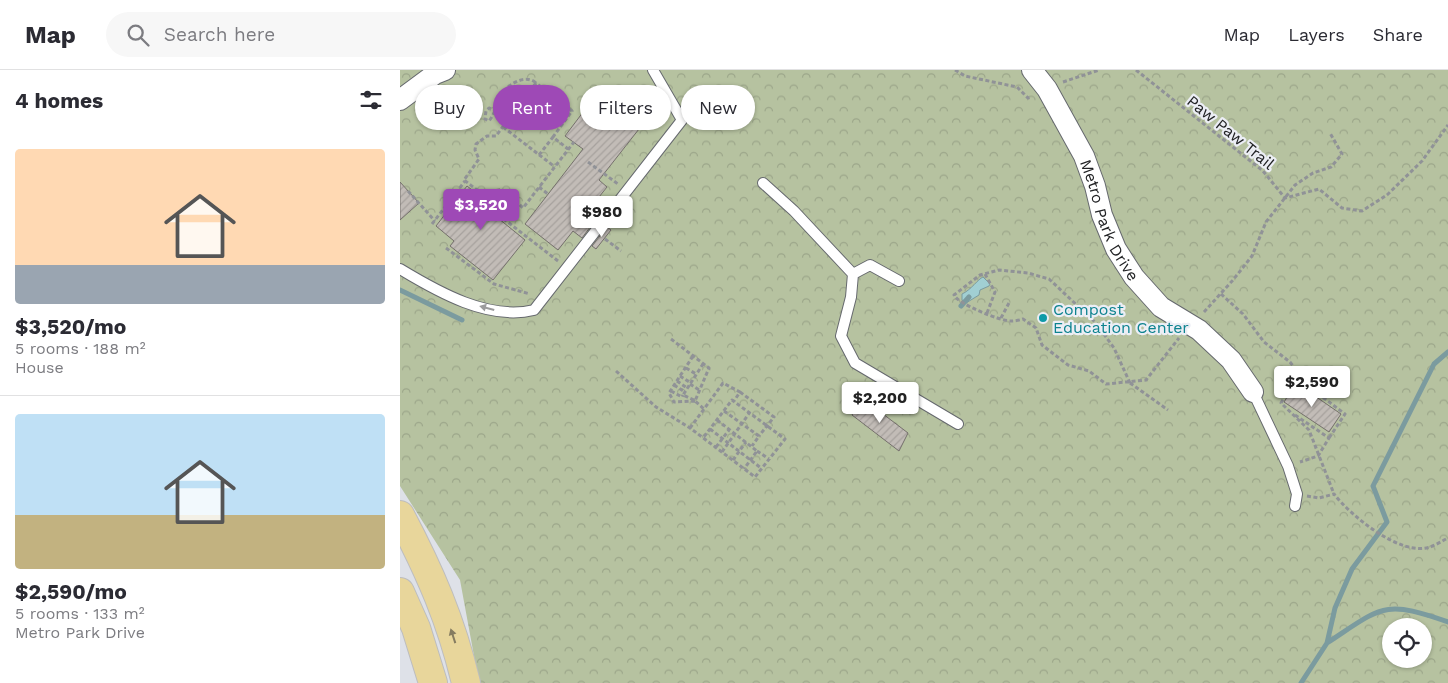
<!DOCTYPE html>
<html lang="en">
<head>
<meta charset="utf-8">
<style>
	:root { --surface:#fff; --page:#f7f7f7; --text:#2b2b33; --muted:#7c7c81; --line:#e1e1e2; --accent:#9e49b6 }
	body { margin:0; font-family:"Work Sans",sans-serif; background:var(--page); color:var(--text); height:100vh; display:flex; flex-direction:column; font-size:19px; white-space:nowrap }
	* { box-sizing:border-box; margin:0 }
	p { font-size:16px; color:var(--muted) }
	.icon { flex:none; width:28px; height:28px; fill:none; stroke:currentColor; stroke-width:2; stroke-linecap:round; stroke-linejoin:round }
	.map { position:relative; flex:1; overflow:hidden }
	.side { display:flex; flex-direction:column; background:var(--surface); width:400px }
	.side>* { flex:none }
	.banner { position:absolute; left:15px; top:15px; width:475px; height:45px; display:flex; gap:10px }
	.controls { position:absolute; left:982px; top:548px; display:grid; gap:10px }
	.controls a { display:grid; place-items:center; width:50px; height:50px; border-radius:50%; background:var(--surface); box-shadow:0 1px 4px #0004; font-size:25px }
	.price { position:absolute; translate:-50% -42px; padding:0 11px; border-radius:5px; background:#fff; color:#222; font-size:16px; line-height:32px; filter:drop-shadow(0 1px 2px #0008) }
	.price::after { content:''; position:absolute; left:50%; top:30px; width:15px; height:11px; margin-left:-8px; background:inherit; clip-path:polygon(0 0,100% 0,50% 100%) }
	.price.on { background:var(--accent); color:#fff }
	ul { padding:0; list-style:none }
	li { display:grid; align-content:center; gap:10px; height:265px; padding:0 15px }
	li+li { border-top:1px solid var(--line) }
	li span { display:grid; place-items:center; height:155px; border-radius:5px; color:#555 }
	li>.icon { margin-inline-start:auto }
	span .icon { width:90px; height:90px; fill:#fffc; stroke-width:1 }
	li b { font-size:21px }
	h2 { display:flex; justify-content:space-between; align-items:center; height:60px; padding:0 15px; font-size:21px }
	.chip { padding:0 18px; border-radius:22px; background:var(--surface); box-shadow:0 1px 4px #0004; font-size:18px; line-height:45px }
	.chip.on { background:var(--accent); color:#fff }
	header { display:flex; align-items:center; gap:30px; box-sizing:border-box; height:70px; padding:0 25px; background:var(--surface); border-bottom:1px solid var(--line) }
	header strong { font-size:24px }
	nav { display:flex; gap:28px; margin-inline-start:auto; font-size:18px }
	.search { width:350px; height:45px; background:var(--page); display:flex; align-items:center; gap:12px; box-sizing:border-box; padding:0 18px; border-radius:28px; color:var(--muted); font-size:19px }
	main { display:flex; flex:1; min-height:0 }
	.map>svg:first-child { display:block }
</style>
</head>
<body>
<header>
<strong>Map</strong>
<div class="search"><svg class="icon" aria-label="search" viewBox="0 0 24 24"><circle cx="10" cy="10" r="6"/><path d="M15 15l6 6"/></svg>Search here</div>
<nav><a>Map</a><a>Layers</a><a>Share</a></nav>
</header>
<main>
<section class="side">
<h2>4 homes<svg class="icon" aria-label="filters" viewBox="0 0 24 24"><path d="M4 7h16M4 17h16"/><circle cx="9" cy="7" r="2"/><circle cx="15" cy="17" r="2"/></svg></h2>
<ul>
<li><span style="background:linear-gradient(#ffd9b3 75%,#9aa5b1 0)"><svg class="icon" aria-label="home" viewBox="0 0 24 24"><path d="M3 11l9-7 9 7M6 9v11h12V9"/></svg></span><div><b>$3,520/mo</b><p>5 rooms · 188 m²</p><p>House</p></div></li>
<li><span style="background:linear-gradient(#bfe0f5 65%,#c2b280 0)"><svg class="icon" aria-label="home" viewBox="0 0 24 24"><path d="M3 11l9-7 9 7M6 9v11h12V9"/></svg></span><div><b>$2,590/mo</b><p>5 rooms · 133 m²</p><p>Metro Park Drive</p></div></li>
</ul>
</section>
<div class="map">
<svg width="1048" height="613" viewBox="0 0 1048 613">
	<defs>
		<pattern id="park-crowns" width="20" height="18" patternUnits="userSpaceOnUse" patternTransform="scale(1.25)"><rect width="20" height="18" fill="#b6c2a0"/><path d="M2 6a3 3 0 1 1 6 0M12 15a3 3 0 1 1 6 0" fill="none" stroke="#9ca68a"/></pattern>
		<pattern id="building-hatch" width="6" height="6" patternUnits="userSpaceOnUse" patternTransform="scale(1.25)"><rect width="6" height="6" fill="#c2bcb7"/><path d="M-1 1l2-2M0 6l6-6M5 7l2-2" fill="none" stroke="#a6a19d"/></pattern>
	</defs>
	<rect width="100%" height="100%" fill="#dee1e8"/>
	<!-- park -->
	<path fill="url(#park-crowns)" fill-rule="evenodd" d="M 0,0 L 1048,0 L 1048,613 L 79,613 L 60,510 L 0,416 ZM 991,556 L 1024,556 L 1024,589 L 991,589 Z"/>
	<!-- pitch -->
	<path fill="#b6c2a0" d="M 137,20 L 168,44 L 156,60 L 126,36 Z"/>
	<!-- water -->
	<path fill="#a1cfd3" stroke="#7b9b9f" d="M 583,207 L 590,214 L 589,216 L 580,220 L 579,225 L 566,233 L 562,230 L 562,224 C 571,220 578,209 583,207 Z"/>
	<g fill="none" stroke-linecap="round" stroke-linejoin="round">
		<!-- stream -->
		<path stroke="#7b9b9f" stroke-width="5" d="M 0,220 L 62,250
			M 561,236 L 569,227
			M 927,573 C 982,537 983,529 1048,552
			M 901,613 L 927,573 L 935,538 L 952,499 L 987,452 L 973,416 L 1034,294 L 1048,282"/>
	</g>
	<!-- building -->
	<path fill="url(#building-hatch)" stroke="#75706c" d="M 196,25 L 239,59 L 199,110 L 207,117 L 187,142 L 196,149 L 182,168 L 173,161 L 158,180 L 125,154 L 183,79 L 165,66 Z
		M 0,112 L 19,133 L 0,150 Z
		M 67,116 L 81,127 L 92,120 L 100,119 L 104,124 L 104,129 L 93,144 L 125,170 L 93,210 L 50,176 L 54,171 L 36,156 Z
		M 207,157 L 211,160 L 196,179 L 192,176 Z
		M 896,313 L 941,344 L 929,362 L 884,332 Z
		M 462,328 L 508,363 L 499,381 L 452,345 Z"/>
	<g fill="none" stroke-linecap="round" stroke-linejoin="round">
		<defs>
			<path id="service" d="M 363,113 L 394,141 L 453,204 L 451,227 L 441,266 L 455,293 L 558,354
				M 0,199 C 38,222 89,251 134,240 L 282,50 L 253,0
				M 453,204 L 470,195 L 499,211
				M 853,322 L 888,396 L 897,424 L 895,436"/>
			<g id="minor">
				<path id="s1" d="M 632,0 L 647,19 L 684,86 L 695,116 L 702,145 L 716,179 L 734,207 L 761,237 L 799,260 L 831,290 L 853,322"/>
				<path d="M 0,30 L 35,4 L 45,0"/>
			</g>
			<path id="primary" d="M 0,445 C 30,502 51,550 66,613
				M 0,522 L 16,558 L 33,613"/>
		</defs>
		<!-- service casing -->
		<use href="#service" stroke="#66696e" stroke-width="12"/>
		<!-- minor casing -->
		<use href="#minor" stroke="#66696e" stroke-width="22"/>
		<!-- primary casing -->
		<use href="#primary" stroke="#bdbdbe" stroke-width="30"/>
		<!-- path -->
		<path stroke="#909297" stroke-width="3" stroke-dasharray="4 2.5" stroke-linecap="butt" d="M 555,0 L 565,6 L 617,17 L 628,28 L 632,27
			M 736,0 L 863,101 L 885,128 L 919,119 L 942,138 L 962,141 L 987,125 L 1022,91 L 1048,55
			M 663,12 L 699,0
			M 97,41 L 89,38 L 86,41 L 85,49 L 89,51 C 97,41 97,30 102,23 C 110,13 126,4 136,13
			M 113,43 L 120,34
			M 103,57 L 155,97
			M 139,85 L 153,67
			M 188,92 L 218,114
			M 139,117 L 148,124
			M 8,121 L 35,151
			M 105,150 L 89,137 L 91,135 L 83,128 L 85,126 L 64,110 L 79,89 L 75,80 L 76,74 L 87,66 L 96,66 L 113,43 L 107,40 L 107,32 L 113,30 L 120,34 L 136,13 L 172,41 L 153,67 L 168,79
			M 32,154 L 65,111
			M 205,169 L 221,181
			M 46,178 L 94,214 L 130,224
			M 158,191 L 105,150 L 118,133 L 123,138 L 174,72
			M 585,204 L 595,222 L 587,243
			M 821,224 L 843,244 L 864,272 L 890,292 L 899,304 L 881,333 L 909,360 L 934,424
			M 804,242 L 833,210 L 852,186 L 866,152 L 895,115 L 913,103 L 931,97 L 942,84 L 930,63
			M 601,248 L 610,231
			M 271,269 L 309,298 L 295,331 L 304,339
			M 293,286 L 269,323 L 274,332 L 295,331
			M 286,298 L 296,304
			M 216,301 L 256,337 L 290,358 L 355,407 L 385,369 L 332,330 L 303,368
			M 280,306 L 291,313
			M 897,308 L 945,344 L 929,368
			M 277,311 L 287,318
			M 730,313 L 714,278 L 696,253 L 649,209 L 628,203 L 599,200 L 580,205 L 554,225 C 558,234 600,251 611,251 C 615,251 620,250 623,249 L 636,258 L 642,275 L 668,295 L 689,301 L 706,314 L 746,310 L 779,268
			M 730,313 L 768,340
			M 290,314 L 299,320
			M 274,315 L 285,322
			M 271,321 L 282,327 L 283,325
			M 340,322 L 374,347 L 359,366
			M 294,330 L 283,325 L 303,294
			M 324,341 L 359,366 L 352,376
			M 895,345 L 929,368 L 918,386 L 900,392
			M 317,350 L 357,381 L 344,399
			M 290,358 L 323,313 L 340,322 L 334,331
			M 310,359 L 361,398
			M 316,377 L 329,360
			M 357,381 L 369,389
			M 322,382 L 350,342
			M 333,390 L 346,372
			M 907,426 L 919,428 L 934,424 C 951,446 1001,487 1030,477 C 1036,475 1042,471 1048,468"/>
		<!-- service -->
		<use href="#service" stroke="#fff" stroke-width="10"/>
		<!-- minor -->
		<use href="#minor" stroke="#fff" stroke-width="20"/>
		<!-- primary -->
		<use href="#primary" stroke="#e8d69b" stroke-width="28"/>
	</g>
	<!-- one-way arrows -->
	<defs><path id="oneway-solid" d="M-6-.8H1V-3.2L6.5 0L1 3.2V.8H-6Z" transform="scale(1.25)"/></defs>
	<use fill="#9c9c9d" href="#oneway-solid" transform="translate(87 238) rotate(-165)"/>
	<use fill="#857c60" href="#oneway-solid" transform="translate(53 566) rotate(-108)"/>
	<!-- markers -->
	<circle fill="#0f9aa8" stroke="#eceef5" stroke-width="2" cx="643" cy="248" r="5"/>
	<g text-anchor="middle" stroke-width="4.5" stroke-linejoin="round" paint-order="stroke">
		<!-- street labels -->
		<g font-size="16" fill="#222325" stroke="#eceef5">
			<text transform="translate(831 62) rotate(39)" y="6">Paw Paw Trail</text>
			<text dy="6" stroke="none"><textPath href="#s1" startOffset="170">Metro Park Drive</textPath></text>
		</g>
		<!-- culture labels -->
		<g font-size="16" fill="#0d838f" stroke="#eceef5" text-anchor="start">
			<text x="653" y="245">Compost<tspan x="653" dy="18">Education Center</tspan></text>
		</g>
	</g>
</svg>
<div class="controls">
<a><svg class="icon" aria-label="locate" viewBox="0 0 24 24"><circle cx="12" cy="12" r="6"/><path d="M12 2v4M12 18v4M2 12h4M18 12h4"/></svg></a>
</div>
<b class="price on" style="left:81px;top:161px">$3,520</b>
<b class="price" style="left:202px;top:168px">$980</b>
<b class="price" style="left:912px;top:338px">$2,590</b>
<b class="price" style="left:480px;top:354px">$2,200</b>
<div class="banner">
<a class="chip">Buy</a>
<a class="chip on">Rent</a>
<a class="chip">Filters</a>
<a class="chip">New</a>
</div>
</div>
</main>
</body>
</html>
